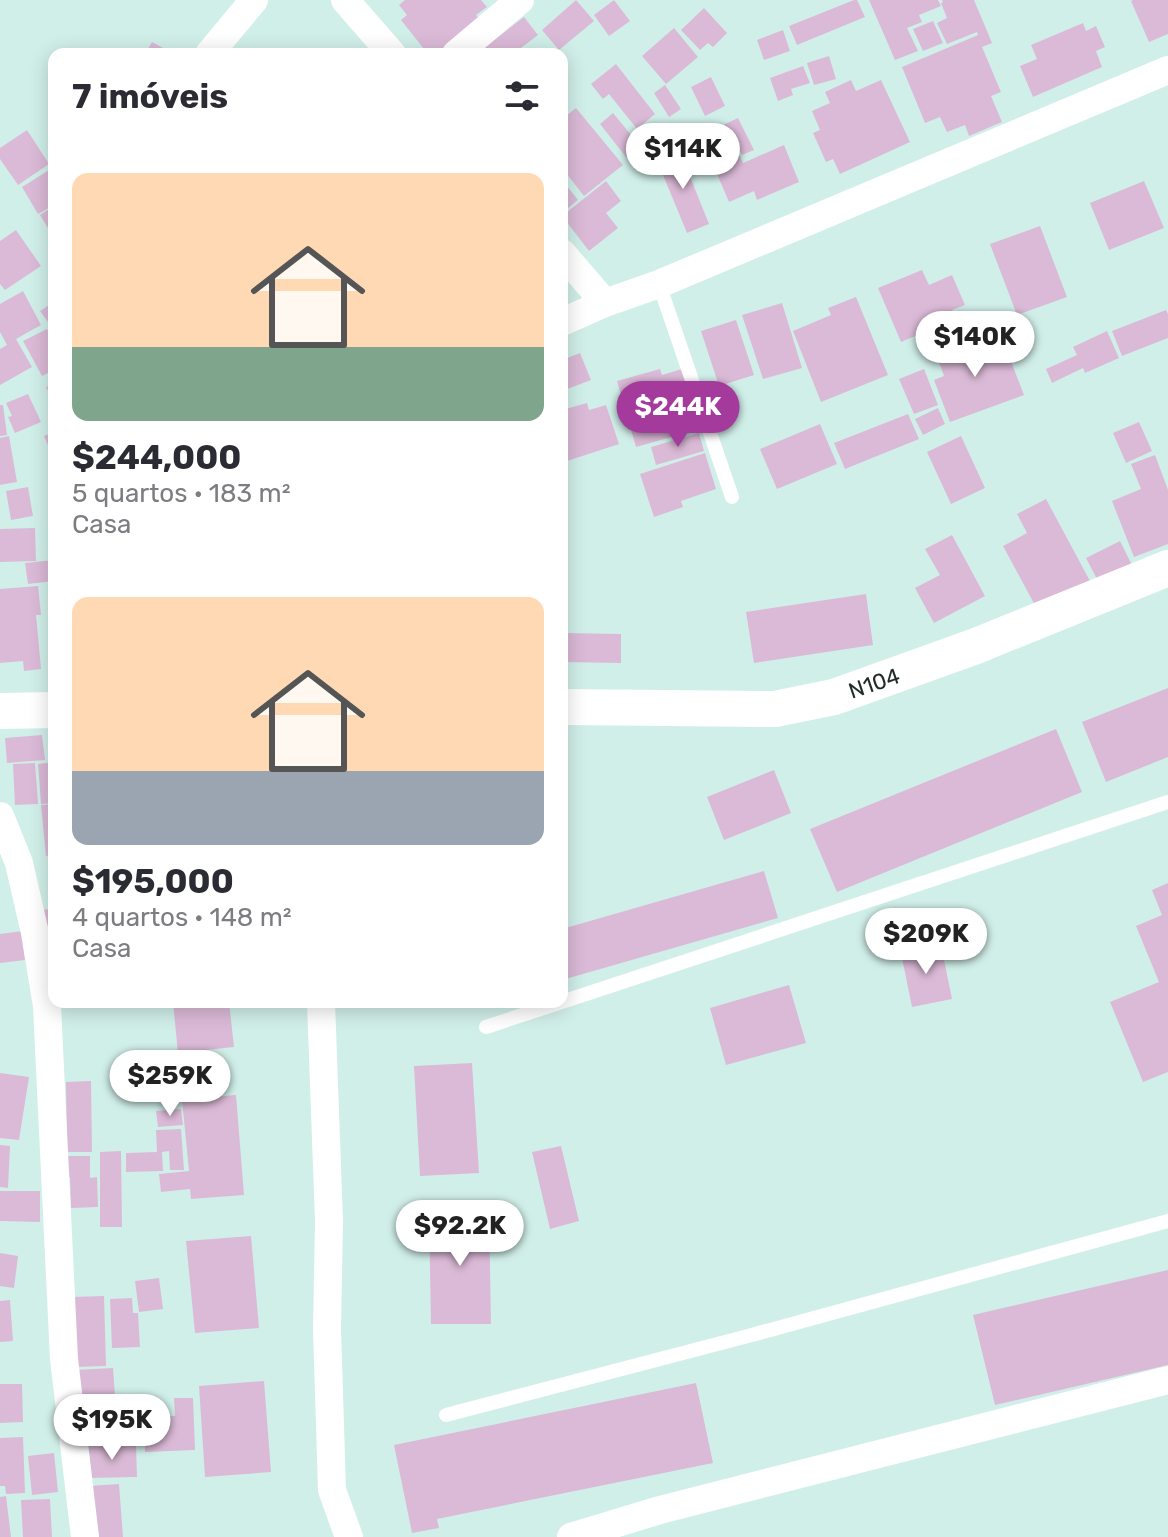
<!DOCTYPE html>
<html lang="pt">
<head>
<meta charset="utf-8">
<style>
	:root { --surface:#fff; --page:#f7f7f7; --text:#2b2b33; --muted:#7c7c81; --accent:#a33a9c }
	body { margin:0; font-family:Rubik,sans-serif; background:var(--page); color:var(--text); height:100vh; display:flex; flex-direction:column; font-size:30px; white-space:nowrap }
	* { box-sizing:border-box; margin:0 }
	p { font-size:26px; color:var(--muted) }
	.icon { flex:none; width:44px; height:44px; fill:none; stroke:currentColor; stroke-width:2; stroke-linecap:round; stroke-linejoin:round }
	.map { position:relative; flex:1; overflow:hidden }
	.side { position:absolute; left:48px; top:48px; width:520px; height:960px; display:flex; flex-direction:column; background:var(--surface); border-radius:16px; box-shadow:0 4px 20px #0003 }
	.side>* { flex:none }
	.price { position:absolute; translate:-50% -68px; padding:0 18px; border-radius:28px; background:#fff; color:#222; font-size:26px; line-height:52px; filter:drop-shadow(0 2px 4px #0008) }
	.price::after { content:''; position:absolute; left:50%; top:48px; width:24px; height:18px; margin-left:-12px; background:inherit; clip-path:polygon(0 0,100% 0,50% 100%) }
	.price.selected { background:var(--accent); color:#fff }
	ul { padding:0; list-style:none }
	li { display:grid; align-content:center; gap:16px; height:424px; padding:0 24px }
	li span { display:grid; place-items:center; height:248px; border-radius:16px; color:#555 }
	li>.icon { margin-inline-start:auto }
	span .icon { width:144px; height:144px; fill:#fffc; stroke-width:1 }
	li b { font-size:34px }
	h2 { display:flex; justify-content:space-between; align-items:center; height:96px; padding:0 24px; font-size:34px }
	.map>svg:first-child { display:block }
</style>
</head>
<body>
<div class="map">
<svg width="1168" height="1537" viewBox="0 0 1168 1537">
	<rect width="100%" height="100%" fill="#d1efe9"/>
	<!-- building -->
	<path fill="#dbbad7" d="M 405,0 L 481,0 L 487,7 L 476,15 L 483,24 L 445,54 L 428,54 L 401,20 L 407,15 L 399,5 Z
		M 576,0 L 594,21 L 559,50 L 542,30 Z
		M 614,0 L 630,21 L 609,36 L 594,15 Z
		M 854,0 L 857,0 L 865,17 L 797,45 L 789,26 Z
		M 869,0 L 938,0 L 941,6 L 919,15 L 922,22 L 907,28 L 918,51 L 895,60 Z
		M 942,0 L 974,0 L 992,43 L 982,47 L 1001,92 L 991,96 L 1002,122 L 969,136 L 965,125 L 947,132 L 940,117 L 925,123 L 902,67 L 978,35 L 977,32 L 947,44 L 937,23 L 947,18 L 941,3 L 943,2 Z
		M 1133,0 L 1168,0 L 1168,34 L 1149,42 L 1131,1 Z
		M 704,8 L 727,33 L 713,47 L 708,43 L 700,50 L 681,30 Z
		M 524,17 L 538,35 L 513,54 L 476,54 Z
		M 933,21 L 943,43 L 923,51 L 913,29 Z
		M 1083,23 L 1086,31 L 1096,26 L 1105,47 L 1096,51 L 1102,67 L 1033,97 L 1020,66 L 1037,59 L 1031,45 Z
		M 674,28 L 698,57 L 666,84 L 642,56 Z
		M 783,30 L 790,51 L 764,60 L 757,40 Z
		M 152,42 L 174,54 L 145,54 Z
		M 829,56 L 836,79 L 814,85 L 807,63 Z
		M 616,64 L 655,114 L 637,129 L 609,94 L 603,99 L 591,84 Z
		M 803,66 L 810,83 L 791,89 L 793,95 L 778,101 L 770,78 Z
		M 711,77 L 725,106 L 705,116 L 691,87 Z
		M 851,80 L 856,91 L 881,80 L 910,142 L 840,174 L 833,159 L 826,162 L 813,133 L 820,130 L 812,111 L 830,103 L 825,92 Z
		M 665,85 L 681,109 L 669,117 L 654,93 Z
		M 576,108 L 623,165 L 584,196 L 562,168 L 562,119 Z
		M 613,113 L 640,146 L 626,157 L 600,124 Z
		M 738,118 L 754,150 L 742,155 L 735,142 L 728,145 L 719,127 Z
		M 715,127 L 727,153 L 708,162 L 696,136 Z
		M 27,130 L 49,164 L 18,185 L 0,159 L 0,148 Z
		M 784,145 L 799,182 L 757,200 L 754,191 L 729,202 L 714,167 L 740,156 L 743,163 Z
		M 679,149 L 709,224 L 687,233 L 656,158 Z
		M 54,167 L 54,205 L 38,214 L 22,187 Z
		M 562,180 L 578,200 L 562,213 Z
		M 606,181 L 621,201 L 606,213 L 618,228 L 589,251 L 562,216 Z
		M 1144,181 L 1164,228 L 1109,250 L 1090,203 Z
		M 54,206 L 54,238 L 40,215 Z
		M 1040,226 L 1067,297 L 1017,315 L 990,244 Z
		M 16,230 L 41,266 L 5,290 L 0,284 L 0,241 Z
		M 922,270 L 929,285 L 952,275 L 965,305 L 952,310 L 956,319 L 901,342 L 878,288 Z
		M 23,291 L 41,325 L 16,339 L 32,367 L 0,385 L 0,349 L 7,345 L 0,332 L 0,304 Z
		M 856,297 L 888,375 L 821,402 L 793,331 L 831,315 L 828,308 Z
		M 54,302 L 54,318 L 48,322 L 40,311 Z
		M 782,303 L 802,368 L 763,379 L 742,315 Z
		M 1166,310 L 1168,314 L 1168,338 L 1122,356 L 1112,331 Z
		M 736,320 L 754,375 L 719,386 L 701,331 Z
		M 47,329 L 54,343 L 54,370 L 42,376 L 23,341 Z
		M 1107,331 L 1119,358 L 1085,373 L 1083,368 L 1052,383 L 1046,369 L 1077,355 L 1073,347 Z
		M 979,335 L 988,358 L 1007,351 L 1024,395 L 950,422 L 934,380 L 944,376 L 935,351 Z
		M 580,353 L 591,380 L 562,391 L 562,360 Z
		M 660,369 L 662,375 L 682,369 L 699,429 L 636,447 L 617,381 Z
		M 924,369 L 938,405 L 914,414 L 899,379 Z
		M 54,384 L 54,404 L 46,387 Z
		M 28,394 L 41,422 L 15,433 L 8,417 L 12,416 L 6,403 Z
		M 587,403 L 589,410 L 606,405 L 619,444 L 567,461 L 562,446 L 562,410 Z
		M 0,405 L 3,405 L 7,435 L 0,436 Z
		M 938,408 L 945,424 L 923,435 L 915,419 Z
		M 908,414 L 919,439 L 845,469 L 834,443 Z
		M 1139,422 L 1152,451 L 1126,463 L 1113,433 Z
		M 820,424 L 837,464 L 777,489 L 760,449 Z
		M 54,432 L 54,459 L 44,436 Z
		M 699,433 L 704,451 L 656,465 L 651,447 Z
		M 9,436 L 17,482 L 0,485 L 0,438 Z
		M 961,436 L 985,488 L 951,504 L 927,452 Z
		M 705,453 L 716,489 L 681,501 L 683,507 L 654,517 L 640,474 Z
		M 1155,455 L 1168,490 L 1168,544 L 1134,557 L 1112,501 L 1141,489 L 1131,464 Z
		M 28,487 L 33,516 L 11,520 L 6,491 Z
		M 1046,499 L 1090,581 L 1037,609 L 1003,546 L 1027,533 L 1017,514 Z
		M 35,528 L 36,561 L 0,562 L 0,529 Z
		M 952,535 L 985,596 L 934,623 L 915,588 L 940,575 L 925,549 Z
		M 1120,541 L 1132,565 L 1098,581 L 1086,558 Z
		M 54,560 L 54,581 L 28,584 L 25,563 Z
		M 38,586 L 41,615 L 36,615 L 41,669 L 24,671 L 23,661 L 0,663 L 0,589 Z
		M 866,594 L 873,645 L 754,663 L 746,612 Z
		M 564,633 L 621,634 L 621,663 L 564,662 Z
		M 1168,688 L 1168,757 L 1106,782 L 1082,722 Z
		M 1056,729 L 1082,792 L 837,892 L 810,829 Z
		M 42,735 L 45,760 L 7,763 L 5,738 Z
		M 54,762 L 54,803 L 41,804 L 38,764 Z
		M 35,763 L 38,804 L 15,805 L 13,764 Z
		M 774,770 L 791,813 L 724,840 L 707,797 Z
		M 54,804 L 54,855 L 46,856 L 41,805 Z
		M 764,871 L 778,918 L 562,980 L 562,929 Z
		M 1168,883 L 1168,1072 L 1143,1082 L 1110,1002 L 1159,982 L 1136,926 L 1162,915 L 1152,890 Z
		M 54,909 L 54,929 L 41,930 L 40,910 Z
		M 22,931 L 25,960 L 0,963 L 0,934 Z
		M 941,945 L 952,999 L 912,1007 L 901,953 Z
		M 789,985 L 806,1043 L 726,1065 L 710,1008 Z
		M 173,1002 L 229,1002 L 234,1047 L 178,1053 Z
		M 472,1063 L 479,1173 L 420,1176 L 414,1066 Z
		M 0,1073 L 29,1077 L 19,1140 L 0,1138 Z
		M 91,1081 L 92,1152 L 67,1152 L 66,1082 Z
		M 236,1095 L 244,1195 L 191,1199 L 190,1189 L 161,1192 L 159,1174 L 189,1171 L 182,1100 Z
		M 181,1109 L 183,1125 L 158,1127 L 156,1111 Z
		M 181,1129 L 184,1170 L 170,1170 L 169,1151 L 162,1152 L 163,1171 L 126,1172 L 126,1153 L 157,1152 L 156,1130 Z
		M 0,1145 L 10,1146 L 8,1188 L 0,1187 Z
		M 561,1146 L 579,1221 L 550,1229 L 532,1152 Z
		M 121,1151 L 122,1227 L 100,1227 L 100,1152 Z
		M 63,1156 L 90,1156 L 90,1178 L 97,1177 L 98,1207 L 71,1208 L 70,1177 L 63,1177 Z
		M 0,1191 L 40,1191 L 40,1222 L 0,1221 Z
		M 489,1212 L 491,1324 L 431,1324 L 429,1213 Z
		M 251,1236 L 259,1328 L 195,1333 L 186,1241 Z
		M 0,1253 L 18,1256 L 14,1288 L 0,1286 Z
		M 1168,1270 L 1168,1365 L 995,1405 L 973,1315 Z
		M 159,1278 L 163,1309 L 139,1312 L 135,1281 Z
		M 104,1296 L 106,1366 L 75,1367 L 71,1297 Z
		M 132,1298 L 133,1313 L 138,1313 L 140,1347 L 112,1348 L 110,1299 Z
		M 10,1300 L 13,1341 L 0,1342 L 0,1301 Z
		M 113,1368 L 116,1410 L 112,1410 L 113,1441 L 84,1443 L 74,1370 Z
		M 264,1381 L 271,1472 L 205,1477 L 199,1386 Z
		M 696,1383 L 713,1463 L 437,1519 L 439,1528 L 412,1533 L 394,1445 Z
		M 0,1384 L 22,1384 L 23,1422 L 0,1423 Z
		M 174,1398 L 193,1398 L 195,1450 L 145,1452 L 144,1417 L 175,1416 Z
		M 118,1420 L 141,1420 L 141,1438 L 118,1438 Z
		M 23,1437 L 25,1493 L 6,1494 L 5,1486 L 0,1486 L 0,1438 Z
		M 136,1445 L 137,1477 L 87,1478 L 86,1446 Z
		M 54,1453 L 58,1492 L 32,1495 L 28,1456 Z
		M 119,1484 L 123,1537 L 92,1537 L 89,1486 Z
		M 6,1496 L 11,1537 L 0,1537 L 0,1497 Z
		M 50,1499 L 52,1537 L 23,1537 L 21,1500 Z"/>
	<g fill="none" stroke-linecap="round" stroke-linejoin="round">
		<!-- service -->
		<path stroke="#fff" stroke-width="14" d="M 659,284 L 732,497
			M 486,1027 L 1168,802
			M 446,1415 L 748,1336 L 1168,1221"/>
		<!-- minor -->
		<path stroke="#fff" stroke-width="28" d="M 345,0 L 392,54
			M 209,54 L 254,0
			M 456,54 L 520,0
			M 562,253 L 605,303
			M 562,322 L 605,303 L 659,284 L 1168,70
			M 0,816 L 19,863 L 35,933 L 47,1006 L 64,1359 L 85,1537
			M 321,1002 L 329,1221 L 327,1329 L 332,1490 L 349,1537
			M 571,1537 L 660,1510 L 1168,1380"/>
		<!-- tertiary -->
		<path stroke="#fff" stroke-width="36" d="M 562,707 L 775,709 L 834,697 L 976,646 L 1168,568
			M 0,711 L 54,710"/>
	</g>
	<g text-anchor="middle" stroke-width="8" stroke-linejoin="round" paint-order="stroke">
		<!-- street labels -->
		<g font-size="22" fill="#1f2b28" stroke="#fff">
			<text transform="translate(874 683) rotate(-19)" y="8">N104</text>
		</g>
	</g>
</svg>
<b class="price" style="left:683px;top:191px">$114K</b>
<b class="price" style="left:975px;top:379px">$140K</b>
<b class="price selected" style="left:678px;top:449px">$244K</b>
<b class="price" style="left:926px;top:976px">$209K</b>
<b class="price" style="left:170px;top:1118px">$259K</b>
<b class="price" style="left:460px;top:1268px">$92.2K</b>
<b class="price" style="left:112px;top:1462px">$195K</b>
<section class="side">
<h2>7 imóveis<svg class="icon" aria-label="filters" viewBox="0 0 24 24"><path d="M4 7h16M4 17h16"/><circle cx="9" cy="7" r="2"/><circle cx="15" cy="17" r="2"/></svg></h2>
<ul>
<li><span style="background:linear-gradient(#ffd9b3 70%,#7fa58c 0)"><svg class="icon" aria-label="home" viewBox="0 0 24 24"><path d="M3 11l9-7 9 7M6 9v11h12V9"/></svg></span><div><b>$244,000</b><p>5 quartos · 183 m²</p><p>Casa</p></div></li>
<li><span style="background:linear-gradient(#ffd9b3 70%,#9aa5b1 0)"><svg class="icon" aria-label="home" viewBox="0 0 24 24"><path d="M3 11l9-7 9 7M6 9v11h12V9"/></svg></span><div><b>$195,000</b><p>4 quartos · 148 m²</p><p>Casa</p></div></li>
</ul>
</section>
</div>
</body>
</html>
